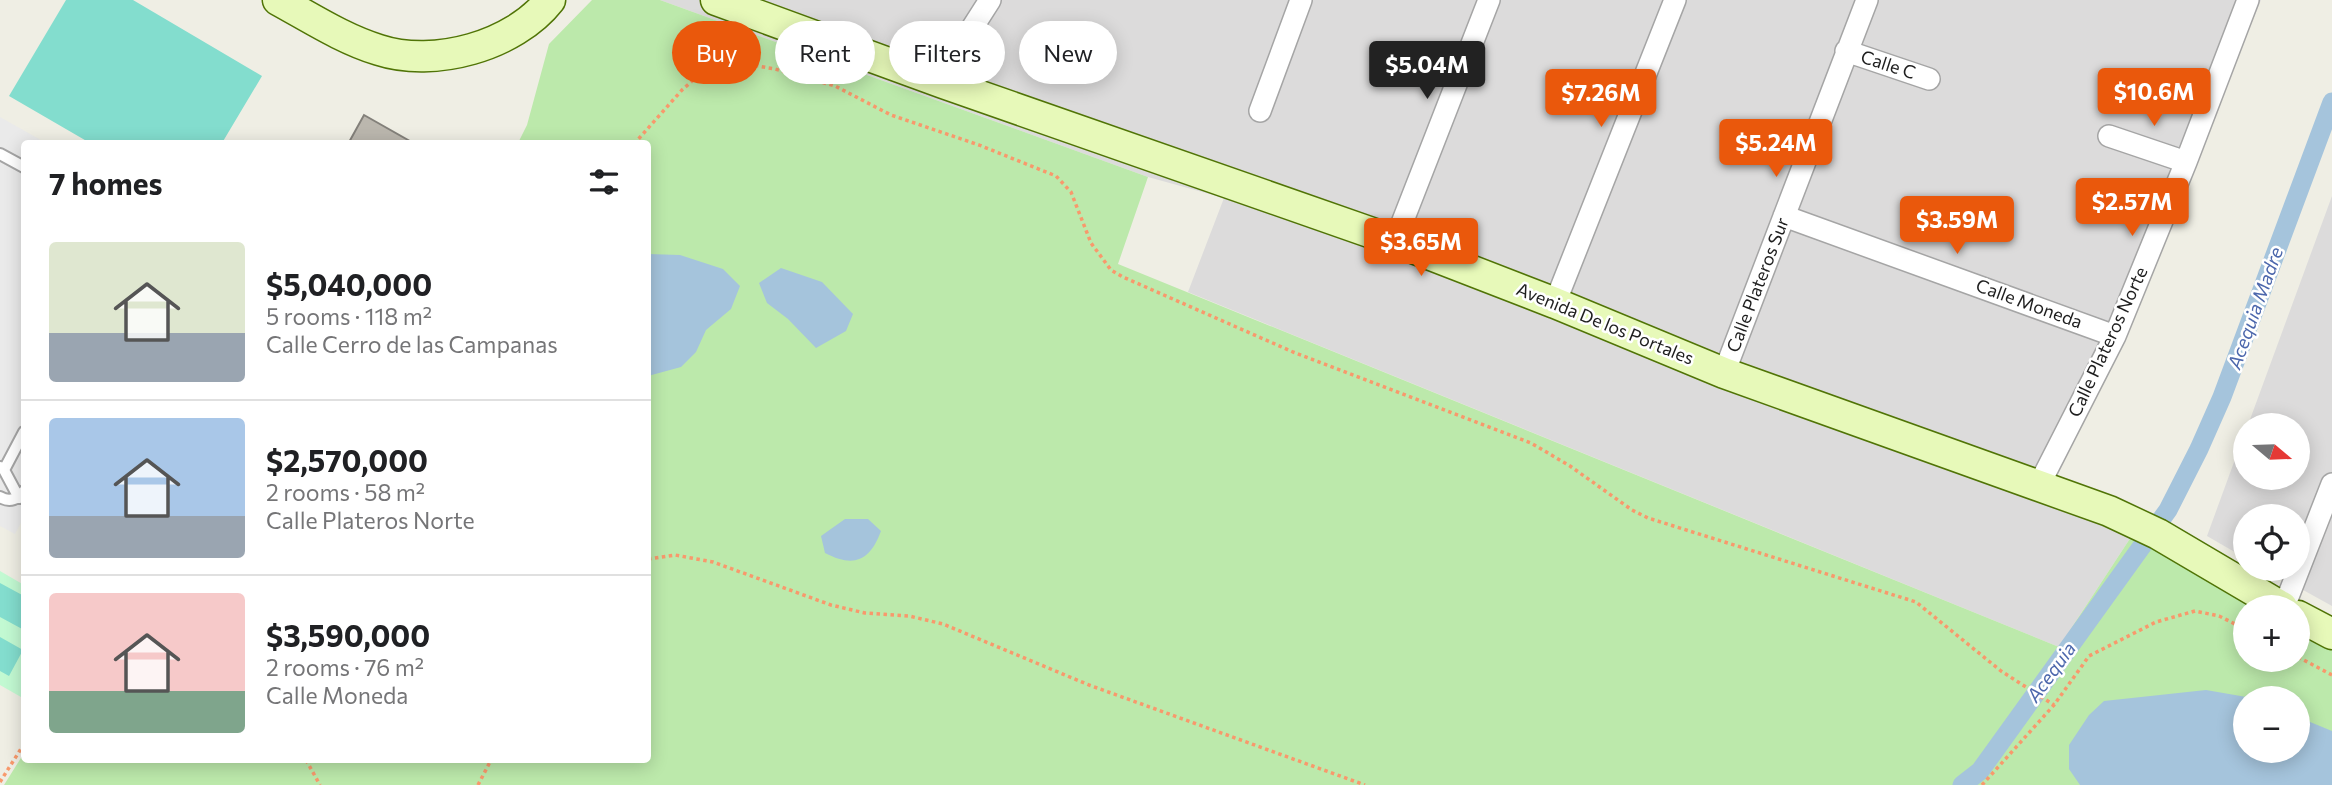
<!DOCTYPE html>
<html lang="en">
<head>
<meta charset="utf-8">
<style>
	:root { --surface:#fff; --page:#f6f6f6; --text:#202124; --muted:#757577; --line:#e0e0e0; --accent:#ea580c }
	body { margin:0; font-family:Commissioner,sans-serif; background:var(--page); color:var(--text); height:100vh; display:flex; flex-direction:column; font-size:26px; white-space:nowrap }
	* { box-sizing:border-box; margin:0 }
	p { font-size:23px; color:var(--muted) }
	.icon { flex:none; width:38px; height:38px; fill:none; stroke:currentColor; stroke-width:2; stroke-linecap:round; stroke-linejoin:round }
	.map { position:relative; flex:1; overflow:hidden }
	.side { position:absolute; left:21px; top:140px; width:630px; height:623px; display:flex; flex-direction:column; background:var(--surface); border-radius:7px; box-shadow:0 4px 18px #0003 }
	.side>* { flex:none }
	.hud { position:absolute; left:672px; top:21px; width:665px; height:63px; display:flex; gap:14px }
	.needle { width:46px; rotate:109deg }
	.fabs { position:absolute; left:2233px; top:413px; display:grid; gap:14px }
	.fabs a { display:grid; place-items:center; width:77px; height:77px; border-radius:50%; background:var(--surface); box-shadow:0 4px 18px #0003; font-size:35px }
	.price { position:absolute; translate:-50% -60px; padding:0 16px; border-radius:7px; background:var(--accent); color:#fff; font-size:23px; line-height:46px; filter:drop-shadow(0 2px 4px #0008) }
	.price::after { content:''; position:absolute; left:50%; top:42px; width:21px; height:16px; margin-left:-10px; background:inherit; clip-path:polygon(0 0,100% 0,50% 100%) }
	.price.on { background:#222; color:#fff }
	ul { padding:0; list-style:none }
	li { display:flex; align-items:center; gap:21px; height:175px; padding:0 28px }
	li+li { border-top:2px solid var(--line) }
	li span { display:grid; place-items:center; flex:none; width:196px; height:140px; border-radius:7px; color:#555 }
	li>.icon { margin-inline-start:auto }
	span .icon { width:84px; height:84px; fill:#fffc; stroke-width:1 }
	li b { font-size:30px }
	h2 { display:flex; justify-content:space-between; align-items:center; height:84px; padding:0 28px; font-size:30px }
	.chip { padding:0 24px; border-radius:32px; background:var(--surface); box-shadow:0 4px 18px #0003; font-size:24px; line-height:63px }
	.chip.on { background:var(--accent); color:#fff }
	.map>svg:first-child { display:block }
</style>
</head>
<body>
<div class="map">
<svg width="2332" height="785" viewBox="0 0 2332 785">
	<rect width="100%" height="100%" fill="#efeee4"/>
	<!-- residential -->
	<path fill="#dcdbdb" d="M 660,0 L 2261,0 L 2121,340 L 2040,496 L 2133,534 L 2059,647 L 1188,292 L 1224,198 L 1148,177 Z
		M 2332,196 L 2332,606 L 2265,569 L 2298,569 L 2298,516 L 2245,516 L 2245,558 L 2207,536 L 2245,432 L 2245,478 L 2298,478 L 2298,425 L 2248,425 Z"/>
	<!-- grass -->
	<path fill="#bce9ab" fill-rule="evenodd" d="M 592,0 L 660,0 L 1148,177 L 1118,264 L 2059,647 L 2133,534 L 2266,607 L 2245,607 L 2245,660 L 2298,660 L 2298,625 L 2332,644 L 2332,785 L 4,785 L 24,753 L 24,760 L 648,760 L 648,144 L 518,143 L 527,125 L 549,44 ZM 2245,698 L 2298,698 L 2298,751 L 2245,751 Z"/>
	<!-- park -->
	<path fill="#c2f9d2" d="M 0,571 L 24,585 L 24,691 L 21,697 L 0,685 Z"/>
	<!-- pitch -->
	<path fill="#83ddce" d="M 66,0 L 133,0 L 262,76 L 222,143 L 90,143 L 9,96 Z
		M 0,583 L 24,596 L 24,630 L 0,617 Z
		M 0,637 L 23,650 L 9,676 L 0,671 Z"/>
	<!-- parking -->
	<path fill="#eaeaea" d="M 0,117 L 46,143 L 24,144 L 24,517 L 15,534 L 0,526 Z"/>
	<!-- water -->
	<path fill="#a5c4dc" d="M 648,254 L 680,255 L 723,269 L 740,286 L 731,309 L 706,330 L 696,352 L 681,367 L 648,376 Z
		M 781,268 L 822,282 L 853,314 L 846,331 L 816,348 L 788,319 L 767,303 L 759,283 Z
		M 845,519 L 868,519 L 881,531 C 870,561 854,568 825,553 L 821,536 Z
		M 2206,690 L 2252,698 L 2245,698 L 2245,751 L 2298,751 L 2298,717 L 2332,731 L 2332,785 L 2080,785 L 2069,769 L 2069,745 L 2089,715 L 2104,701 Z"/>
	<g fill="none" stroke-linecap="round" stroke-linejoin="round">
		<!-- canal -->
		<path stroke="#a5c4dc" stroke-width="19" d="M 1962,785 L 1980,771 L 2168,510 L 2199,449 L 2222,397 L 2332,102"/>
	</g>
	<!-- building -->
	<path fill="#bbb7ae" stroke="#83807a" stroke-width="2" d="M 364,115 L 415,144 L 348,144 Z"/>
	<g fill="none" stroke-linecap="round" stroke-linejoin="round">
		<defs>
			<path id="lane" d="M 0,154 L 24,167
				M 0,467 L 4,470 L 24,432
				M 4,470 L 19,498
				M 0,497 C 10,503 18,499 24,491"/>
			<path id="street" d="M 1846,51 L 1929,79
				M 943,83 L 953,58 L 990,0
				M 1260,111 L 1301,0
				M 2109,136 L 2186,162
				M 1784,216 L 2115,336
				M 1395,241 L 1489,0
				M 1555,303 L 1675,0
				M 1724,373 L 1867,0
				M 2039,485 L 2115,336 L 2186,162 L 2248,0
				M 2284,607 L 2332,484"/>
			<path id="secondary" d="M 278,0 C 311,18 343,39 379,50 C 434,68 514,46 550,0
				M 716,0 L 943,83 L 1395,241 L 1555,303 L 1724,373 L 2109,511 L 2158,534 L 2282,607
				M 2298,616 L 2332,634"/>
		</defs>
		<!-- lane casing -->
		<use href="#lane" stroke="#a5a5a5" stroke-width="14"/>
		<!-- street casing -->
		<use href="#street" stroke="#a5a5a5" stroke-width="24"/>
		<!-- secondary casing -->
		<use href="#secondary" stroke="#507406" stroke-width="33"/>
		<!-- path -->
		<path stroke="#f8996c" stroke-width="3.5" stroke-dasharray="3.5 3.5" stroke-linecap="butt" d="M 634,144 L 682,90 L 707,68 L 740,63 L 775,69 L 835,86 L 891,115 L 979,145 L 1056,176 L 1071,192 L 1091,243 L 1111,270 L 1123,277 L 1293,352 L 1531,443 L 1570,466 L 1632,510 L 1648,518 L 1916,602 L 2001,671 L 2054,705
			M 648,559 L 675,555 L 713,562 L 831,605 L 865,613 L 909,616 L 943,624 L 1089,685 L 1365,785
			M 2298,657 L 2332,675
			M 306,760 L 320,785
			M 0,782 L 24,744
			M 478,785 L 491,760
			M 1982,785 L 2054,705 L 2089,656 L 2156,622 L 2195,611 L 2219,616 L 2245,629"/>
		<!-- lane -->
		<use href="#lane" stroke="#fff" stroke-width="10"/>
		<!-- street -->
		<use href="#street" stroke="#fff" stroke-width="21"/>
		<!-- secondary -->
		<use href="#secondary" stroke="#e7f9b9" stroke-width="30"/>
	</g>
	<g text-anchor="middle" stroke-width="5" stroke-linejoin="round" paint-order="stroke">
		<!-- street labels -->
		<g font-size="18" fill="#1e1e1e" stroke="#fff">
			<text transform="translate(1888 65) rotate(18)" y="6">Calle C</text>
			<text transform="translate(1758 285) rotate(-69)" y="6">Calle Plateros Sur</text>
			<text transform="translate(2029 304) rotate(20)" y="6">Calle Moneda</text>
			<text transform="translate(1605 324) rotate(22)" y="6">Avenida De los Portales</text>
			<text transform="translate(2108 342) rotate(-65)" y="6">Calle Plateros Norte</text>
		</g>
		<!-- water labels -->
		<g font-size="19" font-style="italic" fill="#4c67ac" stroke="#fff">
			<text transform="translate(2255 308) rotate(-70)" y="7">Acequia Madre</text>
			<text transform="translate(2051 672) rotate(-54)" y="7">Acequia</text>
		</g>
	</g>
</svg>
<div class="fabs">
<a><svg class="needle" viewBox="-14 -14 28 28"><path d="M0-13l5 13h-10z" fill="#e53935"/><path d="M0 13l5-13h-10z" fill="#757577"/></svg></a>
<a><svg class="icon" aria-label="locate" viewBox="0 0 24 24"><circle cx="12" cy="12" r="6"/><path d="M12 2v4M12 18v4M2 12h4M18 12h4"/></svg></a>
<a>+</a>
<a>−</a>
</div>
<b class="price on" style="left:1427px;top:101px">$5.04M</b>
<b class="price" style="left:2154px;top:128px">$10.6M</b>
<b class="price" style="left:1601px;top:129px">$7.26M</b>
<b class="price" style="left:1776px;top:179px">$5.24M</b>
<b class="price" style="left:2132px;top:238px">$2.57M</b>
<b class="price" style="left:1957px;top:256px">$3.59M</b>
<b class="price" style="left:1421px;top:278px">$3.65M</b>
<div class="hud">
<a class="chip on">Buy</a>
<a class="chip">Rent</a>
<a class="chip">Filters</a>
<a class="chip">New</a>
</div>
<section class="side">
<h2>7 homes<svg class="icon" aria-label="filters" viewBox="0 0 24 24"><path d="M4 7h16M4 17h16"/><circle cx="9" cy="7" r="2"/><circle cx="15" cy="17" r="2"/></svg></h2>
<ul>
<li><span style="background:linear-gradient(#dfe7d0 65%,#9aa5b1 0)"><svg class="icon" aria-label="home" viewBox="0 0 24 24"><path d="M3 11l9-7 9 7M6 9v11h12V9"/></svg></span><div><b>$5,040,000</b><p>5 rooms · 118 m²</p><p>Calle Cerro de las Campanas</p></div></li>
<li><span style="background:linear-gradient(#a9c7e8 70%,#9aa5b1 0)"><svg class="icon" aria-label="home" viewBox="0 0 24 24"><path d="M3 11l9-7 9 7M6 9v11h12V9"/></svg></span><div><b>$2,570,000</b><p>2 rooms · 58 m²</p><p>Calle Plateros Norte</p></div></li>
<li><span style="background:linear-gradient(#f6c9c9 70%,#7fa58c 0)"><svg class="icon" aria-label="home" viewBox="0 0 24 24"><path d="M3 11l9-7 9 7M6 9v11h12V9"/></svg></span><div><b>$3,590,000</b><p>2 rooms · 76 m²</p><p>Calle Moneda</p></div></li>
</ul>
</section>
</div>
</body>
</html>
